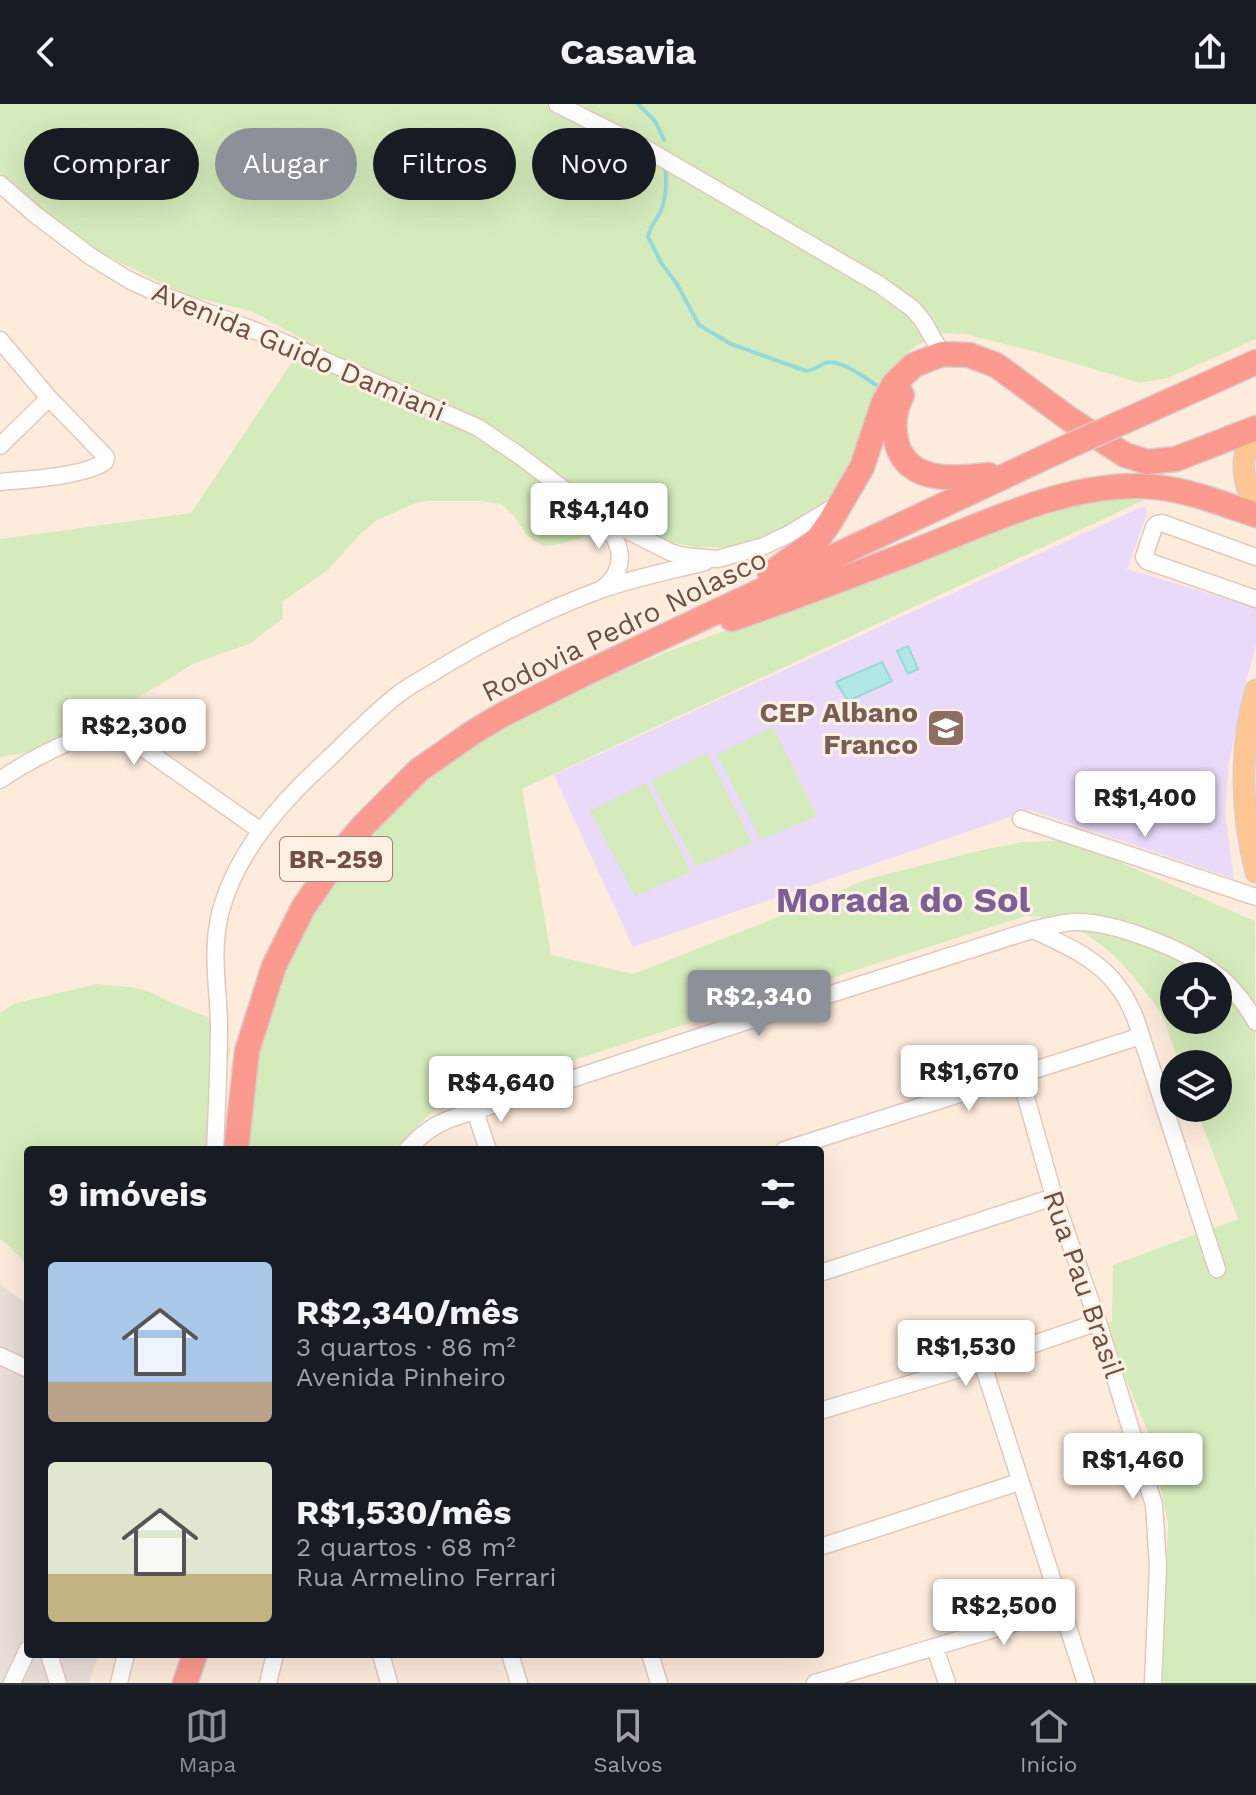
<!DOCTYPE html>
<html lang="pt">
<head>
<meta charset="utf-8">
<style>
	:root { --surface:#171b24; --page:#242831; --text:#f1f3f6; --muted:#9ea1a6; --line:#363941; --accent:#8c9099 }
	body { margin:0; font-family:"Work Sans",sans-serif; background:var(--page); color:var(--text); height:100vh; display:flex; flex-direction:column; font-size:30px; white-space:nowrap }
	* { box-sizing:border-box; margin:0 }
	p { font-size:26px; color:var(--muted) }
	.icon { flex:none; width:44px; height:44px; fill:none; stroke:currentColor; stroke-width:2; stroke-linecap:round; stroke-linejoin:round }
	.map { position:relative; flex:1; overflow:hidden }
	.drawer { position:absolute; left:24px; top:1042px; width:800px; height:512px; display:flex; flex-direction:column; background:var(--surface); border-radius:8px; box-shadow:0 8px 32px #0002 }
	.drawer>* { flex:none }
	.banner { position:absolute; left:24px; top:24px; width:800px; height:72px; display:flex; gap:16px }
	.fabs { position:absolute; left:1160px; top:858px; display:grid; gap:16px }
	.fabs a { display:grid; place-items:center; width:72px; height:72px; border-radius:50%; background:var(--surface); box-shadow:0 8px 32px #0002; font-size:40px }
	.price { position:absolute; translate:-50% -68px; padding:0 18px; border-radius:8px; background:#fff; color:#222; font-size:26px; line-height:52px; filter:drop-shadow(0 2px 4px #0008) }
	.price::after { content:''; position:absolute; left:50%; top:48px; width:24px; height:18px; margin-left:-12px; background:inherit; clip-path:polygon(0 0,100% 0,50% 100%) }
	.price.active { background:var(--accent); color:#fff }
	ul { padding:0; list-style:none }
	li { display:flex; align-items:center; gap:24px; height:200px; padding:0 24px }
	li span { display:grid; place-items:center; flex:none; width:224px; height:160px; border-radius:8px; color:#555 }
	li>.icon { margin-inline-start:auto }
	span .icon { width:96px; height:96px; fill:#fffc; stroke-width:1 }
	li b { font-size:34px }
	h2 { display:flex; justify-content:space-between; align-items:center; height:96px; padding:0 24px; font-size:34px }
	.tag { padding:0 28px; border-radius:36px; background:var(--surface); box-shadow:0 8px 32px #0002; font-size:28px; line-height:72px }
	.tag.active { background:var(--accent); color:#fff }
	header { display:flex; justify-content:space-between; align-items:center; height:104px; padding:0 24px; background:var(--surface); font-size:36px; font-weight:700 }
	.dock { display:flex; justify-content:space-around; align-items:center; height:112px; border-top:2px solid var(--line); background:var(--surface); font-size:22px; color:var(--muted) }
	.dock a { display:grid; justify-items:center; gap:4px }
	.dock .active { color:var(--accent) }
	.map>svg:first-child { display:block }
</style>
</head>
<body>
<header><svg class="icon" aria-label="back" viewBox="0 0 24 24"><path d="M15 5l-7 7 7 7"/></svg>Casavia<svg class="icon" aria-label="share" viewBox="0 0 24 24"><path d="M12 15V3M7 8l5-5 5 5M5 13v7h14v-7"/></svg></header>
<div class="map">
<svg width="1256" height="1579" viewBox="0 0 1256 1579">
	<rect width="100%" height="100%" fill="#fdebdc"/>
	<!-- industrial -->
	<path fill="#eadfd9" d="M 0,1180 L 28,1201 L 28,1550 L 99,1550 L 89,1579 L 0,1579 Z"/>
	<!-- education -->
	<path fill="#e9daf9" d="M 1144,402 L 1148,407 L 1127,465 L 1256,504 L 1256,541 L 1243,589 L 1229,659 L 1225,708 L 1234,775 L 1030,706 L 633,843 L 554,671 Z"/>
	<!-- green -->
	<path fill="#d6ebbb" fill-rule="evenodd" d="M 0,0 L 1256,0 L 1256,235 L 1168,274 L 1140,279 L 1040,249 L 965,230 L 946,229 L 936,231 L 914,243 L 901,256 L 888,276 L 858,354 L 840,383 L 805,414 L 775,431 L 748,441 L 724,443 L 694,443 L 670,438 L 648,428 L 636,421 L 629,409 C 601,427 576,440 542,442 L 527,431 L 513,411 L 501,400 L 479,397 L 428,397 L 416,399 L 377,416 L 361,429 L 329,465 L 282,498 L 283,514 L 251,539 L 193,560 L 79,630 L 24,649 L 0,653 L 0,435 L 191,409 L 306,237 L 253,208 L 186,191 L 105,151 L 45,108 L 0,69 Z
		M 1098,394 L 1144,396 L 522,685 L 551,851 L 633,870 L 766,818 L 865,776 L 977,747 L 1023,738 L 1056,737 L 1092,746 L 1255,817 L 1256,1579 L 1162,1579 L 1168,1419 L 1151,1335 L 1103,1221 L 1112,1217 L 1113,1161 L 1238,1115 L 1196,1004 L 1218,1004 L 1218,960 L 1180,960 C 1173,943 1168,923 1159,907 C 1156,900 1149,893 1144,886 C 1115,848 1077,813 1026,812 L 442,998 L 393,1046 L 249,1046 L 249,1020 L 254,967 L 272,877 L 332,777 L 349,765 L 376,723 L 427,674 L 478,637 L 527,609 L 667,548 L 991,429 ZM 1174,872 L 1218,872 L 1218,916 L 1174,916 Z
		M 773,623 L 817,712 L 761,736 L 717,651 Z
		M 707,649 L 752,739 L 696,762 L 651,677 Z
		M 646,679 L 691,768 L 635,792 L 590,707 Z
		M 97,880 L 129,883 L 148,887 L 174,900 L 218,917 L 217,923 L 230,945 L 221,1007 L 220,1046 L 28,1046 L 28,1161 L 9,1142 L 0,1135 L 0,908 L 16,899 Z"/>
	<!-- water -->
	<path fill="#b1e7e6" stroke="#96d9d9" stroke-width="2" d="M 908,542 L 918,565 L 908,570 L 897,547 Z
		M 882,558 L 892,577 L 848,597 L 836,578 Z"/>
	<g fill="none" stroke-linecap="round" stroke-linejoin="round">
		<!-- stream -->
		<path stroke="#96d9d9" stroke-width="4" d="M 638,0 L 655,17 L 664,36
			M 665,63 C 667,79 667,94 660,109 C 655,117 650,123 648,133 L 662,160 L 677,180 L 699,221 L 731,240 L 806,267 C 815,266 817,263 825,259 C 839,254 864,273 876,281"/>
		<defs>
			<path id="minor" d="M 557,0 L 643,43 L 880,181 L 913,205 L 923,217 L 942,250
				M 0,80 L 37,112 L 90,152 L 129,176 L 155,188 L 269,232 L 477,323 L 520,352 L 599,412 L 670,448 L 683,452 L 718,455 L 764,442 L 789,430 L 837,401
				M 0,236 L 49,294 L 106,353 L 105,358 C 81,373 29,375 0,378
				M 0,342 L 49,294
				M 1256,453 L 1162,419 L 1157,420 L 1154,423 L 1144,453 L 1147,457 L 1256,495
				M 602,485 C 629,464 622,440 603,416
				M 0,676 C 30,655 66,639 100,624 L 108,624 L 130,635 L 261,727
				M 1021,715 L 1256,793
				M 1033,826 C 1064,840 1099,855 1119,884 C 1126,892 1130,903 1135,913 L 1217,1165
				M 1020,972 L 1054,1093 L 1098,1218 L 1154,1401 L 1158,1462 L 1153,1579
				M 475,1007 L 488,1046
				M 215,1046 C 217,1004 219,961 219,919 C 218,883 211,847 220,810 C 235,750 280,699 325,658 C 348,636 371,612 396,592 C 408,582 423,575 437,566 C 488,535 543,507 600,486 C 633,474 670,467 705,458
				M 407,1046 C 427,1023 445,1015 475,1007 L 787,904 L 1032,826 C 1047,823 1064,817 1080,818 C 1117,819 1183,845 1212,867 C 1231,880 1245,899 1256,918
				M 784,1046 L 1141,932
				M 820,1169 L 1054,1093
				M 0,1252 L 28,1265
				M 982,1258 L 1086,1579
				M 820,1307 L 982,1258 L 1098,1218
				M 820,1443 L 1019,1378
				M 935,1544 L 947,1579
				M 49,1550 L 58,1579
				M 381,1550 L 389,1579
				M 510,1550 L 519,1579
				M 650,1550 L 659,1579
				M 12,1579 L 28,1545
				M 119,1579 L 126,1550
				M 268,1579 L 275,1550
				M 815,1579 L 1061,1505"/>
			<path id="major" d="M 1256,326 C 1237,352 1243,379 1256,406
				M 1256,586 C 1239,644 1241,710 1256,768"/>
			<path id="highway" d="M 902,291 C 894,307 892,323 897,340 C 908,380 957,375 989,371
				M 1143,309 L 1256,258
				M 770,470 L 818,435 L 830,418 L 862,363 L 883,300 L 894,280 L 914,261 L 942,250 L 969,251 L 996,261 L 1068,314 L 1125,351 L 1147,358 L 1176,355 L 1256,324
				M 732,515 C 792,494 851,472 910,449 C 987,419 1072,375 1156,383 C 1191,387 1223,400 1256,411
				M 236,1046 L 247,947 L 274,862 L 303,804 L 345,743 L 363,722 L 419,666 L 472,629 L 502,611 L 584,570 L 1056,348
				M 185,1579 L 195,1550"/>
		</defs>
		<!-- minor casing -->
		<use href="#minor" stroke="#e3c8bc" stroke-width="19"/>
		<!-- major casing -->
		<use href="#major" stroke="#d8cdcb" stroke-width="23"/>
		<!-- highway casing -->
		<use href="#highway" stroke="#d8cdcb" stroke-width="27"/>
		<!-- minor -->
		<use href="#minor" stroke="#fff" stroke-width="16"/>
		<!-- major -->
		<use href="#major" stroke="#ffc592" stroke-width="20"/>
		<!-- highway -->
		<use href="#highway" stroke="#fc9a8f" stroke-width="24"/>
		<defs>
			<path id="highway-bridge" d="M 1056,348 L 1143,309"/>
		</defs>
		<!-- highway-bridge casing -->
		<use href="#highway-bridge" stroke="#d8cdcb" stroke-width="27" stroke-linecap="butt"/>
		<!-- highway-bridge -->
		<use href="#highway-bridge" stroke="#fc9a8f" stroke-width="24"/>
	</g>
	<!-- icons -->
	<defs>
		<symbol id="university-square" viewBox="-11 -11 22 22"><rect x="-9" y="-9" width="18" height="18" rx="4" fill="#8d6e63" stroke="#fff0e4"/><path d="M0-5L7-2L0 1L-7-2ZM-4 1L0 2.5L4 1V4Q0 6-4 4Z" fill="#fff"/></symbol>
	</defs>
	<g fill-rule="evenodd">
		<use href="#university-square" x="924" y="602" width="44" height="44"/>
	</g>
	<g text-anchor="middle" stroke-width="6" stroke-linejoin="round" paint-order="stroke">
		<!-- shield labels -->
		<rect fill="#fff0e4" stroke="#9d7f74" stroke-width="2" x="280" y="733" width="112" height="44" rx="6"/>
		<g font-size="26" font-weight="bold" fill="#734e44">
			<text x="336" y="764">BR-259</text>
		</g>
		<!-- street labels -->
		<g font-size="28" fill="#734e44" stroke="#fff0e4">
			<text transform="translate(299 247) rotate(23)" y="10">Avenida Guido Damiani</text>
			<text transform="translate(624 521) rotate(-26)" y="10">Rodovia Pedro Nolasco</text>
			<text transform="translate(1084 1180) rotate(71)" y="10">Rua Pau Brasil</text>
		</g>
		<!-- education labels -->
		<g font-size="28" font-weight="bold" fill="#785e54" stroke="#fff0e4" text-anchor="end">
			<text x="918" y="618">CEP Albano<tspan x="918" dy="32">Franco</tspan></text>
		</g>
		<!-- district labels -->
		<g font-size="36" font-weight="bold" fill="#7c5f97" stroke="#fff0e4">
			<text x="903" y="808">Morada do Sol</text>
		</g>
	</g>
</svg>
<div class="fabs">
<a><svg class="icon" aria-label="locate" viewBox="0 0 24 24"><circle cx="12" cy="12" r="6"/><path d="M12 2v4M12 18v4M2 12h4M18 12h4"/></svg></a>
<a><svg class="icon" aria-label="layers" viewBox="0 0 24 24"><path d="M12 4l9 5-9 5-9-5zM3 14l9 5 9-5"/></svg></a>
</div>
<b class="price" style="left:599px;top:447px">R$4,140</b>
<b class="price" style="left:134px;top:663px">R$2,300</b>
<b class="price" style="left:1145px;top:735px">R$1,400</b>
<b class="price active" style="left:759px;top:934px">R$2,340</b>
<b class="price" style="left:969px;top:1009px">R$1,670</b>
<b class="price" style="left:501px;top:1020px">R$4,640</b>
<b class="price" style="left:966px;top:1284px">R$1,530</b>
<b class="price" style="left:1133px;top:1397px">R$1,460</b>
<b class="price" style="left:1004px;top:1543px">R$2,500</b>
<div class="banner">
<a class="tag">Comprar</a>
<a class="tag active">Alugar</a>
<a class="tag">Filtros</a>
<a class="tag">Novo</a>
</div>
<section class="drawer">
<h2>9 imóveis<svg class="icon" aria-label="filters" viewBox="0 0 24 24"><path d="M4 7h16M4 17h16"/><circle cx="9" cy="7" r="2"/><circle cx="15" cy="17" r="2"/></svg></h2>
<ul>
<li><span style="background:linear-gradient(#a9c7e8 75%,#b9a48a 0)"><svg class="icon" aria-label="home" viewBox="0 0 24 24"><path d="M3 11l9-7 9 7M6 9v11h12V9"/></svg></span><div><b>R$2,340/mês</b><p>3 quartos · 86 m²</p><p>Avenida Pinheiro</p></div></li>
<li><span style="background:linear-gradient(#dfe7d0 70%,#c2b280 0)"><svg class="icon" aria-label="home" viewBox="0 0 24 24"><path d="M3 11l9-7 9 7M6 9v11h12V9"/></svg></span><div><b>R$1,530/mês</b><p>2 quartos · 68 m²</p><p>Rua Armelino Ferrari</p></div></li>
</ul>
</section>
</div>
<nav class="dock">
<a class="active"><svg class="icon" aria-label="map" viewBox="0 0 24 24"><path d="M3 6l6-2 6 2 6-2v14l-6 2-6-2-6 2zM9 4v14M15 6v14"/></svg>Mapa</a>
<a><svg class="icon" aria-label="saved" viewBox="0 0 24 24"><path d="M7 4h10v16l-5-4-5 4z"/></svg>Salvos</a>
<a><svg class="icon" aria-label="home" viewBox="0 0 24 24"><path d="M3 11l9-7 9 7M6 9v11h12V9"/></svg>Início</a>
</nav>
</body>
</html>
